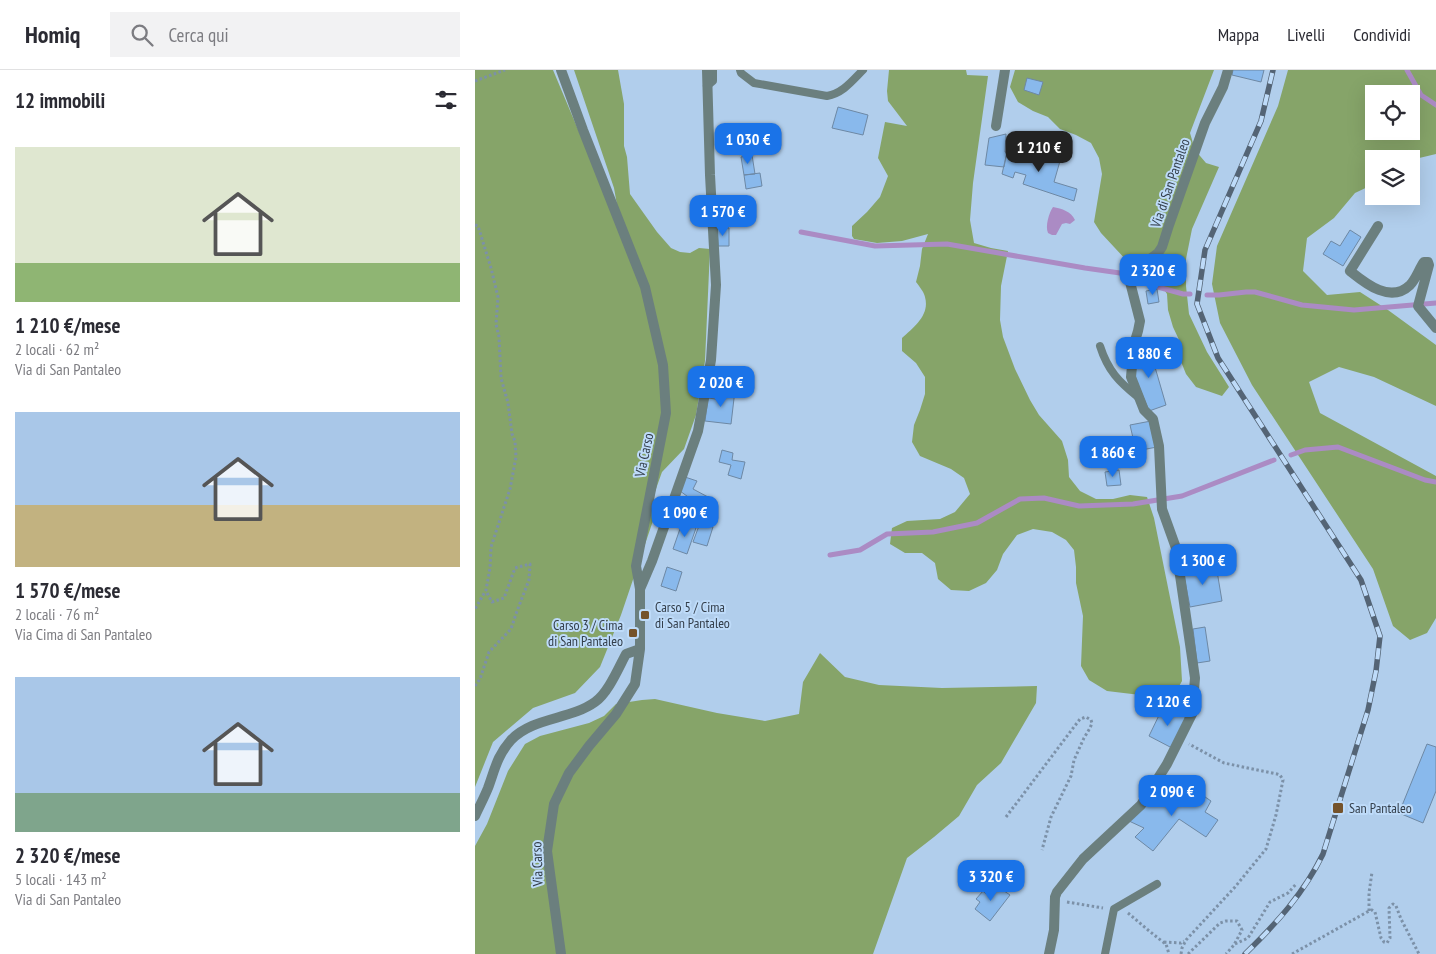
<!DOCTYPE html>
<html lang="it">
<head>
<meta charset="utf-8">
<style>
	:root { --surface:#fff; --page:#f2f2f3; --text:#2b2b33; --muted:#7c7c81; --line:#e1e1e2; --accent:#1a73e8 }
	body { margin:0; font-family:"PT Sans Narrow",sans-serif; background:var(--page); color:var(--text); height:100vh; display:flex; flex-direction:column; font-size:19px; white-space:nowrap }
	* { box-sizing:border-box; margin:0 }
	p { font-size:16px; color:var(--muted) }
	.icon { flex:none; width:28px; height:28px; fill:none; stroke:currentColor; stroke-width:2; stroke-linecap:round; stroke-linejoin:round }
	.map { position:relative; flex:1; overflow:hidden }
	.sheet { display:flex; flex-direction:column; background:var(--surface); width:475px }
	.sheet>* { flex:none }
	.buttons { position:absolute; left:890px; top:15px; display:grid; gap:10px }
	.buttons a { display:grid; place-items:center; width:55px; height:55px; border-radius:0px; background:var(--surface); box-shadow:0 5px 20px #0002; font-size:25px }
	.price { position:absolute; translate:-50% -42px; padding:0 11px; border-radius:10px; background:var(--accent); color:#fff; font-size:16px; line-height:32px; filter:drop-shadow(0 1px 2px #0008) }
	.price::after { content:''; position:absolute; left:50%; top:30px; width:15px; height:11px; margin-left:-8px; background:inherit; clip-path:polygon(0 0,100% 0,50% 100%) }
	.price.on { background:#222; color:#fff }
	ul { padding:0; list-style:none }
	li { display:grid; align-content:center; gap:10px; height:265px; padding:0 15px }
	li span { display:grid; place-items:center; height:155px; border-radius:0px; color:#555 }
	li>.icon { margin-inline-start:auto }
	span .icon { width:90px; height:90px; fill:#fffc; stroke-width:1 }
	li b { font-size:21px }
	h2 { display:flex; justify-content:space-between; align-items:center; height:60px; padding:0 15px; font-size:21px }
	header { display:flex; align-items:center; gap:30px; box-sizing:border-box; height:70px; padding:0 25px; background:var(--surface); border-bottom:1px solid var(--line) }
	header strong { font-size:24px }
	nav { display:flex; gap:28px; margin-inline-start:auto; font-size:18px }
	.search { width:350px; height:45px; background:var(--page); display:flex; align-items:center; gap:12px; box-sizing:border-box; padding:0 18px; border-radius:0px; color:var(--muted); font-size:19px }
	main { display:flex; flex:1; min-height:0 }
	.map>svg:first-child { display:block }
</style>
</head>
<body>
<header>
<strong>Homiq</strong>
<div class="search"><svg class="icon" aria-label="search" viewBox="0 0 24 24"><circle cx="10" cy="10" r="6"/><path d="M15 15l6 6"/></svg>Cerca qui</div>
<nav><a>Mappa</a><a>Livelli</a><a>Condividi</a></nav>
</header>
<main>
<section class="sheet">
<h2>12 immobili<svg class="icon" aria-label="filters" viewBox="0 0 24 24"><path d="M4 7h16M4 17h16"/><circle cx="9" cy="7" r="2"/><circle cx="15" cy="17" r="2"/></svg></h2>
<ul>
<li><span style="background:linear-gradient(#dfe7d0 75%,#8fb573 0)"><svg class="icon" aria-label="home" viewBox="0 0 24 24"><path d="M3 11l9-7 9 7M6 9v11h12V9"/></svg></span><div><b>1 210 €/mese</b><p>2 locali · 62 m²</p><p>Via di San Pantaleo</p></div></li>
<li><span style="background:linear-gradient(#a9c7e8 60%,#c2b280 0)"><svg class="icon" aria-label="home" viewBox="0 0 24 24"><path d="M3 11l9-7 9 7M6 9v11h12V9"/></svg></span><div><b>1 570 €/mese</b><p>2 locali · 76 m²</p><p>Via Cima di San Pantaleo</p></div></li>
<li><span style="background:linear-gradient(#a9c7e8 75%,#7fa58c 0)"><svg class="icon" aria-label="home" viewBox="0 0 24 24"><path d="M3 11l9-7 9 7M6 9v11h12V9"/></svg></span><div><b>2 320 €/mese</b><p>5 locali · 143 m²</p><p>Via di San Pantaleo</p></div></li>
</ul>
</section>
<div class="map">
<svg width="961" height="884" viewBox="0 0 961 884">
	<rect width="100%" height="100%" fill="#b1ceec"/>
	<!-- forest -->
	<path fill="#86a469" fill-rule="evenodd" d="M 0,0 L 78,0 L 136,138 L 142,135 L 139,118 L 99,0 L 143,0 L 149,34 L 149,76 L 152,87 L 155,124 L 182,162 L 196,178 L 205,182 L 215,183 L 224,178 L 235,179 L 230,291 L 221,345 L 209,379 L 187,402 L 177,430 L 183,436 L 146,545 L 125,597 L 100,623 L 58,638 L 18,672 L 0,717 Z
		M 414,0 L 491,0 L 492,5 L 513,6 L 498,113 L 495,150 L 499,173 L 516,178 L 533,181 L 526,216 L 525,250 L 528,267 L 540,299 L 555,330 L 564,345 L 587,371 L 593,390 L 594,407 L 605,421 L 621,429 L 638,429 L 655,425 L 672,427 L 679,448 L 705,577 L 707,611 L 698,627 L 682,627 L 632,621 L 614,610 L 606,596 L 608,546 L 601,513 L 601,497 L 599,480 L 591,470 L 577,462 L 558,459 L 542,465 L 528,484 L 522,500 L 511,513 L 494,521 L 476,520 L 463,509 L 460,493 L 447,483 L 430,483 L 415,474 L 417,458 L 432,451 L 465,449 L 480,442 L 495,424 L 489,408 L 476,399 L 445,386 L 437,372 L 439,355 L 445,340 L 450,324 L 450,307 L 441,293 L 427,281 L 427,268 C 439,257 455,245 450,227 C 449,222 444,216 441,212 L 445,196 L 447,179 L 453,164 L 427,171 L 402,173 L 379,169 L 377,166 L 377,156 L 392,142 L 405,127 L 413,106 L 403,88 L 410,52 L 432,56 L 413,31 L 412,21 Z
		M 540,0 L 739,0 L 715,63 L 720,80 L 731,93 L 744,97 L 717,159 L 711,189 L 711,216 L 714,244 L 732,282 L 754,317 L 747,326 L 721,317 L 711,304 L 705,289 L 705,272 L 698,257 L 693,240 L 692,224 L 683,210 L 666,206 L 626,163 L 619,152 L 627,104 L 624,88 L 616,73 L 601,65 L 585,59 L 573,47 L 558,41 L 543,32 L 535,17 Z
		M 813,0 L 961,0 L 961,84 L 940,89 L 936,91 L 936,89 L 899,89 L 899,114 L 880,123 L 859,148 L 832,168 L 828,201 L 852,225 L 885,222 L 913,240 L 961,275 L 961,336 L 899,307 L 864,297 L 834,312 L 845,343 L 961,406 L 961,548 L 952,563 L 935,570 L 918,556 L 898,499 L 777,315 L 745,253 L 737,214 L 742,176 L 803,36 ZM 899,24 L 936,24 L 936,61 L 899,61 Z
		M 345,583 L 370,607 L 404,615 L 467,618 L 562,616 L 561,633 L 526,693 L 502,715 L 484,746 L 459,767 L 432,788 L 398,884 L 0,884 L 0,776 L 12,754 L 33,701 L 50,674 L 65,666 L 114,653 L 129,646 L 141,634 L 167,630 L 180,629 L 242,643 L 290,651 L 324,644 L 328,612 Z"/>
	<!-- water -->
	<path fill="#ab8bc4" d="M 578,137 C 587,139 596,141 600,150 L 595,154 L 591,153 L 587,154 L 581,165 L 577,165 L 573,163 C 570,156 574,143 578,137 Z"/>
	<g fill="none" stroke-linecap="round" stroke-linejoin="round">
		<!-- stream -->
		<path stroke="#ab8bc4" stroke-width="5" d="M 932,0 L 946,25 L 961,35
			M 326,162 L 400,176 L 472,174 L 610,198 L 645,203 L 683,217 L 708,224 L 715,224
			M 732,225 L 744,225 L 771,222 L 780,222 L 827,235 L 879,240 L 961,233
			M 816,385 L 830,380 L 863,377 L 950,410 L 961,412
			M 355,485 L 385,480 L 412,464 L 458,462 L 502,453 L 545,429 L 569,428 L 604,436 L 658,434 L 707,426 L 799,390"/>
	</g>
	<!-- building -->
	<path fill="#89b9ec" stroke="#6d88a4" d="M 758,0 L 789,0 L 786,12 L 757,5 Z
		M 552,8 L 568,12 L 564,25 L 549,20 Z
		M 363,37 L 393,45 L 388,65 L 357,58 Z
		M 531,64 L 530,82 L 532,82 L 529,97 L 510,95 L 514,68 Z
		M 573,79 L 587,84 L 579,112 L 602,119 L 599,131 L 548,114 L 551,105 L 540,102 L 538,108 L 527,104 L 532,82 L 569,90 Z
		M 277,85 L 280,104 L 269,105 L 266,87 Z
		M 285,103 L 287,116 L 271,119 L 269,105 Z
		M 242,157 L 254,158 L 254,176 L 243,176 Z
		M 875,160 L 886,167 L 868,196 L 848,184 L 856,171 L 865,176 Z
		M 682,219 L 684,232 L 673,234 L 671,221 Z
		M 673,273 L 691,335 L 674,341 L 660,307 L 663,275 Z
		M 250,318 L 260,320 L 256,354 L 230,351 L 233,328 L 248,330 Z
		M 676,351 L 682,377 L 661,381 L 655,355 Z
		M 247,380 L 258,383 L 257,390 L 270,392 L 266,409 L 253,405 L 256,395 L 244,392 Z
		M 644,400 L 646,415 L 632,416 L 630,402 Z
		M 210,407 L 222,411 L 218,419 L 233,427 L 227,437 L 205,421 Z
		M 207,453 L 221,458 L 212,484 L 198,479 Z
		M 225,453 L 238,457 L 232,476 L 218,472 Z
		M 741,495 L 747,531 L 715,537 L 708,501 Z
		M 192,497 L 207,502 L 201,521 L 186,516 Z
		M 730,557 L 735,591 L 722,593 L 718,559 Z
		M 688,637 L 712,648 L 697,678 L 674,666 Z
		M 952,674 L 961,677 L 961,721 L 948,753 L 924,743 Z
		M 717,718 L 736,731 L 730,742 L 743,750 L 731,767 L 704,749 L 678,781 L 660,767 L 669,758 L 654,751 L 676,725 L 694,736 L 703,722 L 711,727 Z
		M 519,814 L 535,825 L 515,851 L 500,839 L 505,832 L 501,829 L 508,821 L 511,824 Z"/>
	<g fill="none" stroke-linecap="round" stroke-linejoin="round">
		<!-- path -->
		<path stroke="#7c91a8" stroke-width="3" stroke-dasharray="2.5 2.5" stroke-linecap="butt" d="M 0,11 L 30,0
			M 0,155 L 3,156 L 16,198 L 23,227 L 21,254 L 24,267 L 26,308 L 33,333 L 37,364 L 40,371 L 41,387 L 35,419 L 16,477 L 15,498 L 11,520 L 0,539
			M 0,616 L 5,609 L 14,582 L 36,559 L 42,541 L 54,510 L 55,494 L 40,498 L 29,528 L 17,532 L 11,521
			M 531,747 L 605,649 L 611,647 L 616,650 L 617,653 L 615,658 L 609,668 L 599,690 L 596,706 L 576,747 L 567,780
			M 592,832 L 628,838
			M 894,841 L 894,823 L 897,802
			M 653,843 L 673,860 L 688,872 L 691,874 L 694,884
			M 689,872 L 706,873 L 709,871
			M 760,874 L 773,868 L 795,832 L 813,823 L 822,813
			M 706,884 L 707,878 L 711,870 L 760,817 L 791,779 L 801,745 L 808,710 L 805,705 L 802,704 L 749,693 L 714,674
			M 713,884 L 745,853 L 751,851 L 762,851 L 767,860 L 759,875 L 751,884
			M 817,884 L 894,841 L 897,840 L 900,842 L 906,868 L 909,872 L 912,873 L 915,868 L 914,838 L 918,834 L 921,836 L 926,849 L 944,884"/>
		<!-- service -->
		<path stroke="#6b7f7e" stroke-width="8" d="M 265,0 L 266,3 L 279,13 L 352,26 C 368,23 377,11 388,0
			M 232,16 L 238,11 L 238,0
			M 625,276 C 633,301 644,312 664,328
			M 630,884 L 639,839 L 682,814"/>
		<!-- minor -->
		<path stroke="#6b7f7e" stroke-width="10" d="M 521,56 L 530,0
			M 903,156 L 875,201 C 890,213 915,234 935,215 C 941,209 944,199 949,192 L 953,192 L 954,195 L 943,236 L 961,258
			M 165,519 L 177,491 L 223,361 L 236,290 L 241,215 L 235,105 L 232,0
			M 0,746 C 4,737 9,728 13,718 C 20,699 22,686 36,670 C 58,647 95,650 120,632 C 133,623 143,599 151,584 L 165,579
			M 86,884 L 72,781 L 79,734 L 94,703 L 114,676 L 141,644 L 160,614 L 165,579 L 165,519 L 161,496 L 191,343 L 188,295 L 170,217 L 108,60 L 86,0
			M 574,884 L 579,860 L 580,827 L 582,822 L 608,789 L 666,735 L 692,694 L 717,644 L 720,608 L 701,478 L 687,439 L 684,376 L 678,349 L 669,340 L 656,307 L 659,274 L 663,261 L 665,251 L 655,212 L 658,202 L 683,183 L 687,177 L 694,155 L 730,53 L 748,17 L 753,0"/>
		<defs>
			<path id="rail" d="M 770,884 C 801,854 829,823 848,784 L 893,640 L 901,601 L 905,566 L 886,510 L 743,288 L 722,234 L 730,180 L 786,51 L 798,0"/>
		</defs>
		<!-- rail casing -->
		<use href="#rail" stroke="#546475" stroke-width="5.5"/>
		<!-- rail -->
		<use href="#rail" stroke="#bedbf9" stroke-width="4" stroke-dasharray="11" stroke-linecap="butt"/>
	</g>
	<!-- markers -->
	<g fill="#75532b" stroke="#bedbf9" stroke-width="2">
		<rect x="165" y="540" width="10" height="10" rx="2.5"/>
		<rect x="153" y="558" width="10" height="10" rx="2.5"/>
		<rect x="857" y="732" width="12" height="12" rx="2.5"/>
	</g>
	<g text-anchor="middle" stroke-width="4" stroke-linejoin="round" paint-order="stroke">
		<!-- street labels -->
		<g font-size="14" fill="#333e4a" stroke="#bedbf9">
			<text transform="translate(695 113) rotate(-71)" y="5">Via di San Pantaleo</text>
			<text transform="translate(169 385) rotate(-78)" y="5">Via Carso</text>
			<text transform="translate(62 794) rotate(-92)" y="5">Via Carso</text>
		</g>
		<!-- poi labels -->
		<g font-size="14" fill="#333e4a" stroke="#bedbf9" text-anchor="start">
			<text x="180" y="542">Carso 5 / Cima<tspan x="180" dy="16">di San Pantaleo</tspan></text>
			<text x="148" y="560" text-anchor="end">Carso 3 / Cima<tspan x="148" dy="16">di San Pantaleo</tspan></text>
			<text x="874" y="743">San Pantaleo</text>
		</g>
	</g>
</svg>
<div class="buttons">
<a><svg class="icon" aria-label="locate" viewBox="0 0 24 24"><circle cx="12" cy="12" r="6"/><path d="M12 2v4M12 18v4M2 12h4M18 12h4"/></svg></a>
<a><svg class="icon" aria-label="layers" viewBox="0 0 24 24"><path d="M12 4l9 5-9 5-9-5zM3 14l9 5 9-5"/></svg></a>
</div>
<b class="price" style="left:273px;top:95px">1 030 €</b>
<b class="price on" style="left:564px;top:103px">1 210 €</b>
<b class="price" style="left:248px;top:167px">1 570 €</b>
<b class="price" style="left:678px;top:226px">2 320 €</b>
<b class="price" style="left:674px;top:309px">1 880 €</b>
<b class="price" style="left:246px;top:338px">2 020 €</b>
<b class="price" style="left:638px;top:408px">1 860 €</b>
<b class="price" style="left:210px;top:468px">1 090 €</b>
<b class="price" style="left:728px;top:516px">1 300 €</b>
<b class="price" style="left:693px;top:657px">2 120 €</b>
<b class="price" style="left:697px;top:747px">2 090 €</b>
<b class="price" style="left:516px;top:832px">3 320 €</b>
</div>
</main>
</body>
</html>
